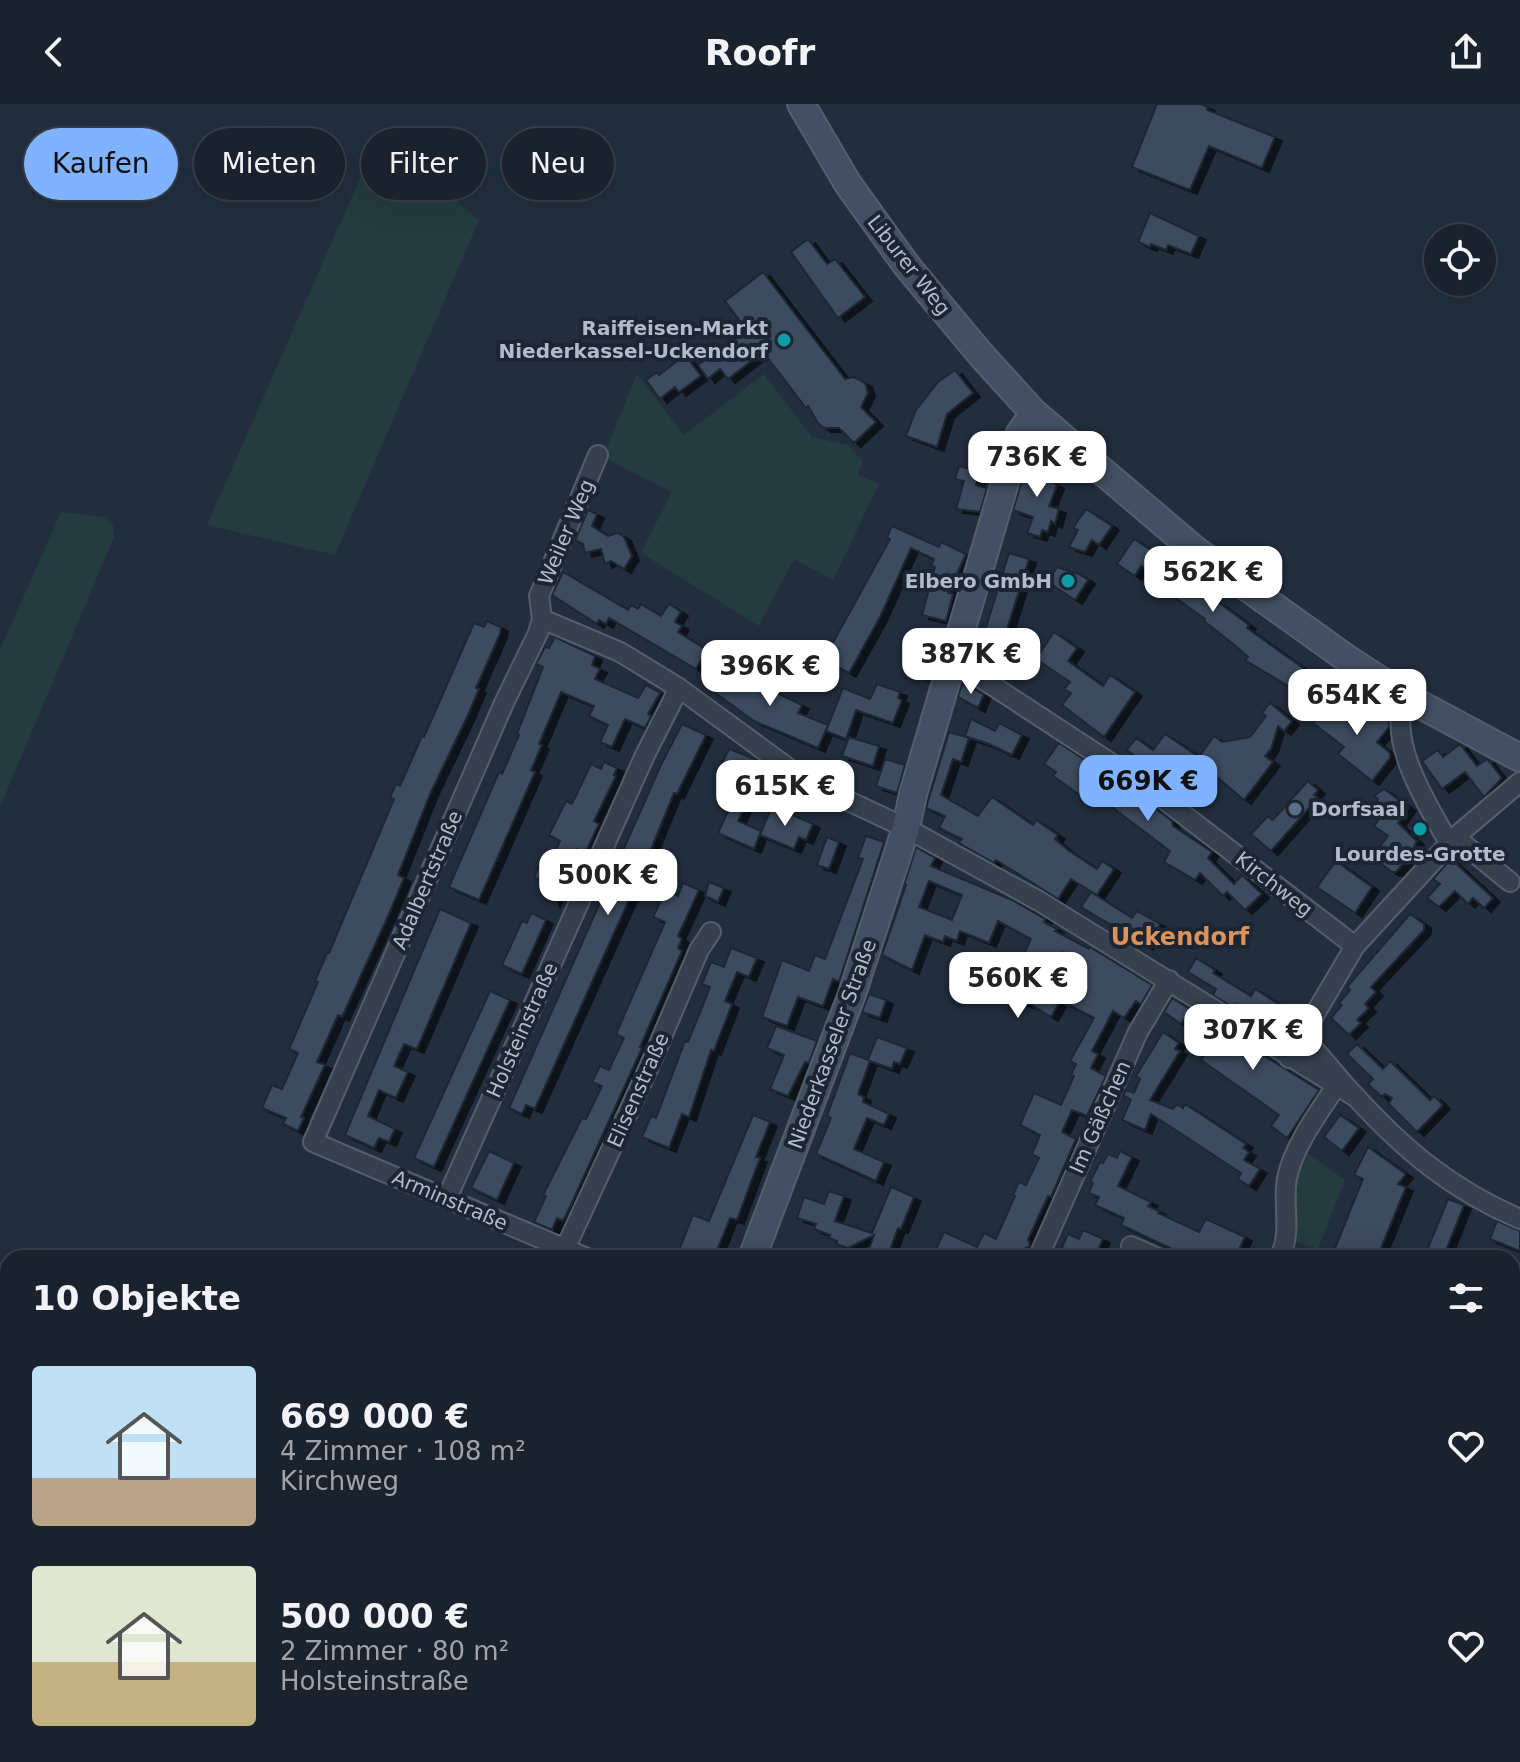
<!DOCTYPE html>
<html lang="de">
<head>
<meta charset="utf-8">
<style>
	:root { --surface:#1a222e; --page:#232a36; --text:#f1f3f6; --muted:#9fa4aa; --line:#383f4a; --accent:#81b2ff }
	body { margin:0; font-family:"DejaVu Sans",sans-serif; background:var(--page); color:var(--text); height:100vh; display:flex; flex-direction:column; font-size:30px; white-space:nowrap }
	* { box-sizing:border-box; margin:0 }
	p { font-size:26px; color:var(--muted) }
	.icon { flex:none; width:44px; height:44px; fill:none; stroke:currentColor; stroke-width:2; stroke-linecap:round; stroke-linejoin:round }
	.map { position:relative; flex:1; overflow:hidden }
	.drawer { position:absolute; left:0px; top:1146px; width:1520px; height:512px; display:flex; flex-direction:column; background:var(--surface); border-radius:24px 24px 0 0; box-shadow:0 8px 32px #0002,0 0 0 2px var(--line) }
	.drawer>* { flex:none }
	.banner { position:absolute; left:24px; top:24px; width:800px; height:72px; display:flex; gap:16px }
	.tools { position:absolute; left:1424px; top:120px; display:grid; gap:16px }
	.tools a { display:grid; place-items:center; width:72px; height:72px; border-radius:50%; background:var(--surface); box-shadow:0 8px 32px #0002,0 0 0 2px var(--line); font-size:40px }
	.price { position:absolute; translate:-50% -68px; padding:0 18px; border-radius:16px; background:#fff; color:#222; font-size:26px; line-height:52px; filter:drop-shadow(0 2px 4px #0008) }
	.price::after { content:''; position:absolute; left:50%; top:48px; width:24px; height:18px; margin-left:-12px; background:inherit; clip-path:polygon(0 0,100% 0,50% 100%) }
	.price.on { background:var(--accent); color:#111 }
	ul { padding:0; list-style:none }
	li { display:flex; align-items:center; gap:24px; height:200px; padding:0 32px }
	li span { display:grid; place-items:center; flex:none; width:224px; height:160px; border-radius:8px; color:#555 }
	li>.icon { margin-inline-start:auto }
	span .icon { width:96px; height:96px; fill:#fffc; stroke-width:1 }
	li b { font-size:34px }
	h2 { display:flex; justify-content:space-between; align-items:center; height:96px; padding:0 32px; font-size:34px }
	.tag { padding:0 28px; border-radius:36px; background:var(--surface); box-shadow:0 8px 32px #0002,0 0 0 2px var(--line); font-size:28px; line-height:72px }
	.tag.on { background:var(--accent); color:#111 }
	header { display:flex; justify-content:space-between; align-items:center; height:104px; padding:0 32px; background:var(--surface); font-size:36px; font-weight:700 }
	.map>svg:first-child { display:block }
</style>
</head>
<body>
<header><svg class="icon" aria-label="back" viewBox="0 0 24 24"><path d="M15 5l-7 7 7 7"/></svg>Roofr<svg class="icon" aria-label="share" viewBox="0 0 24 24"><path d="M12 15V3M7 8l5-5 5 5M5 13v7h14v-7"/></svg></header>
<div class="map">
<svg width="1520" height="1658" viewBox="0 0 1520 1658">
	<defs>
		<filter id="shadow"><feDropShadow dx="7" dy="4" stdDeviation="0" flood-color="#0009"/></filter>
	</defs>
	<rect width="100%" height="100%" fill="#222e3e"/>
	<!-- green -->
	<path fill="#243c3f" d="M 379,31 L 479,116 L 335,451 L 207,421 Z
		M 637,270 L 684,331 L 764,270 L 812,333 L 848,341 L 863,357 L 858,371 L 879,380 L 833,476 L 794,455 L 759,522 L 641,449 L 672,388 L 603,353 Z
		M 61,408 L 104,413 L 113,421 L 114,433 L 0,703 L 0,546 Z
		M 1303,1046 L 1345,1076 L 1318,1145 L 1291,1136 L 1292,1076 Z"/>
	<!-- building -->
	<path fill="#3d4c5e" stroke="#1d2735" stroke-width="2" fill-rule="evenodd" filter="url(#shadow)" d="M 1157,0 L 1201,0 L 1208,3 L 1207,6 L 1275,33 L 1262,64 L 1209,42 L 1190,86 L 1132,63 Z
		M 1150,109 L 1199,132 L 1191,150 L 1168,141 L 1166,146 L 1151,140 L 1150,143 L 1138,138 Z
		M 808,135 L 827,160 L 835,155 L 865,193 L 838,214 L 791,148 Z
		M 763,168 L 845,275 L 854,273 L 865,279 L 868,289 L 861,303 L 876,318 L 854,339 L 839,324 L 824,324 L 818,319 L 808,302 L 806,304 L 763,248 L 728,275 L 720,265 L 708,275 L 698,261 L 746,225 L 725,197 Z
		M 685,251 L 701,272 L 679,288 L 675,283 L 660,295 L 646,276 L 657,268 L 659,271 Z
		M 955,266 L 973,289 L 947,310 L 937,343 L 906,332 L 916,306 L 938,278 Z
		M 1029,354 L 1042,359 L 1040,363 L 1046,365 L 1043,372 L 1057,381 L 1049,402 L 1059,405 L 1055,420 L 1051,417 L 1048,428 L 1042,426 L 1040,433 L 1027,429 L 1033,413 L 1013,406 Z
		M 959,362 L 980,368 L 976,381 L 987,384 L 980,408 L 956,405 L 964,377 L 955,375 Z
		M 1086,405 L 1112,422 L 1099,441 L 1092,436 L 1085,448 L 1069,443 L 1078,426 L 1073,424 Z
		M 588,406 L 597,410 L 592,422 L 608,432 L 618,429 L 624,433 L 632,452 L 624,465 L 611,457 L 605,460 L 601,445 L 585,449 L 583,440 L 575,436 Z
		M 892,422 L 939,443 L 941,438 L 966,450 L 948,489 L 953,490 L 946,517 L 922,511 L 935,463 L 931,461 L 934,455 L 911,444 L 880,513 L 849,569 L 824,555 L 890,435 L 887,433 Z
		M 1134,435 L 1181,466 L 1178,472 L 1217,500 L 1218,498 L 1249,521 L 1247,524 L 1303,564 L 1288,582 L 1245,556 L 1248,553 L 1237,543 L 1204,517 L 1205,515 L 1169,489 L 1173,484 L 1141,462 L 1135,472 L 1117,460 Z
		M 1009,449 L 1029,455 L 1002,541 L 991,538 L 992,533 L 984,530 Z
		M 1057,463 L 1079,470 L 1088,476 L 1075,496 L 1048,478 Z
		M 563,468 L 628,506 L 631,501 L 638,505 L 641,500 L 661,512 L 669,500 L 681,508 L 675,518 L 682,522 L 678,528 L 707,546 L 696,565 L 609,514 L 606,520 L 599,516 L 597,520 L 552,491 Z
		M 487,517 L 501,523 L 500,530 L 476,584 L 479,585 L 467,613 L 431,688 L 398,771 L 404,774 L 389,810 L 342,913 L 338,911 L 317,958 L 325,961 L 301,1013 L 304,1014 L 298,1027 L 283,1020 L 286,1014 L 262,1004 L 272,981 L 282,985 L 298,949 L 289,945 L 318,878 L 315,877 L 327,849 L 329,849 L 394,695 L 390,693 L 396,680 L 400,682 L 422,632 L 424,633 L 474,519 L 484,523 Z
		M 1054,528 L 1077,544 L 1068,557 L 1103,582 L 1110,571 L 1135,588 L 1104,633 L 1062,601 L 1071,589 L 1064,585 L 1070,578 L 1036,555 Z
		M 555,533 L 595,552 L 592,561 L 600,565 L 595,575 L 638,594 L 646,581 L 660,589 L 648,610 L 651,612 L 645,624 L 625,615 L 612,643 L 600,638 L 608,621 L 589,612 L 594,602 L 561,588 L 539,640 L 542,641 L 531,666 L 535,668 L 479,796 L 449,783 L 499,668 L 502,670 L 519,631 L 517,630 L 543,563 L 536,560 L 545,543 L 549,544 Z
		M 917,541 L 937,552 L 929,578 L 904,564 Z
		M 734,562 L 767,588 L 769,585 L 802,601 L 798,609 L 828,621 L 818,644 L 754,617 L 714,588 Z
		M 877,580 L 900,588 L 898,594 L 902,596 L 893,619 L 856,606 L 846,635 L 826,627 L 843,584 L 870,595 Z
		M 962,580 L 984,590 L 978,604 L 958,593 Z
		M 1333,594 L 1364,617 L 1376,602 L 1389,613 L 1389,623 L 1377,638 L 1390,649 L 1390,654 L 1372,677 L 1338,650 L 1344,643 L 1313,619 Z
		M 1270,599 L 1292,617 L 1284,627 L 1278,622 L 1271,645 L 1265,652 L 1273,658 L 1244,696 L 1197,656 L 1178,681 L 1150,660 L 1145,667 L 1133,659 L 1137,654 L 1127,646 L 1136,634 L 1153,646 L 1165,630 L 1199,653 L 1214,632 L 1222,638 L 1250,633 L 1266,612 L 1262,609 Z
		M 971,615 L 995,627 L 999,619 L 1022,631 L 1012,651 L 989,640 L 965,632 Z
		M 682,620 L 706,631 L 677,690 L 674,689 L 645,760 L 535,1005 L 526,1001 L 522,1010 L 509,1004 L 660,663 Z
		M 949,628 L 969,634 L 961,658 L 953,655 L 941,691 L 978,712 L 992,693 L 1033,721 L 1036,716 L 1058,731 L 1055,735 L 1068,746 L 1097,765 L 1102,757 L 1114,765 L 1097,791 L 1071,775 L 1058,795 L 996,756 L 994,759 L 959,739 L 962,735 L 939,724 L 945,712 L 926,704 Z
		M 849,633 L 879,642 L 873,662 L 842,652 Z
		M 1059,639 L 1134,688 L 1172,717 L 1173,722 L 1212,748 L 1208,754 L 1234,780 L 1242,771 L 1262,790 L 1245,806 L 1227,788 L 1223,792 L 1200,769 L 1195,776 L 1164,758 L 1170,747 L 1089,686 L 1084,694 L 1053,672 L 1056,668 L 1044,660 Z
		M 1460,640 L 1477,662 L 1487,655 L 1502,674 L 1484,693 L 1465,668 L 1442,685 L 1422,657 L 1438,646 L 1443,653 Z
		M 729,645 L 757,656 L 769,665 L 764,674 L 781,681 L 775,695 L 753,684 L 738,717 L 761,727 L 754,745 L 718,729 L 741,679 L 717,669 Z
		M 885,655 L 905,661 L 897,689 L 876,682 Z
		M 604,658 L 617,664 L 614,671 L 616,672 L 594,717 L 599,720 L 585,749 L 577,745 L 553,799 L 547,782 L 541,780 L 543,777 L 534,773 L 542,756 L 550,759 L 560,737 L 549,731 L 566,697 L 572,700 L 591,660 L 601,665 Z
		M 1308,677 L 1318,686 L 1314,691 L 1318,694 L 1271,747 L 1251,730 L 1268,712 L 1273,716 Z
		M 1384,685 L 1409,703 L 1398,719 L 1417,737 L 1409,753 L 1396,768 L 1392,768 L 1372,753 L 1388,732 L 1374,722 L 1378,717 L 1368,709 L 1378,695 L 1374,692 Z
		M 772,702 L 813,720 L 806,736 L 799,733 L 794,745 L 760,731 Z
		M 866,732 L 884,738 L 839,878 L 833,875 L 823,902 L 798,893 L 787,922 L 762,913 L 782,856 L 809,867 L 815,851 L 825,855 L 863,755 L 858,754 Z
		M 827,733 L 839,738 L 829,765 L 817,761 Z
		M 916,743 L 935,754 L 931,762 L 1012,796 L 1045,815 L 1044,818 L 1057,825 L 1055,827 L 1089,845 L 1090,843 L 1152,881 L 1141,900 L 1136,897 L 1124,914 L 1113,907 L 1092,947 L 1098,950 L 1091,964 L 1106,972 L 1087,1012 L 1072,1006 L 1062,1028 L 1076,1035 L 1051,1093 L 1048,1092 L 1028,1135 L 1030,1142 L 1020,1147 L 1016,1154 L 932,1154 L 944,1128 L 977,1143 L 984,1129 L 996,1135 L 1015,1092 L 1013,1091 L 1019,1078 L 1026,1081 L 1039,1054 L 1032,1050 L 1040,1031 L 1020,1021 L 1034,989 L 1061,1001 L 1074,972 L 1071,971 L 1076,960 L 1070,957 L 1094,914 L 1065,899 L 1084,860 L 1062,848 L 1042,888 L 1059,899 L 1051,913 L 1027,898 L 1026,900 L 983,883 L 991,863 L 1014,872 L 1031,835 L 998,817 L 989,839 L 960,827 L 957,837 L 945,832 L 943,838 L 925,831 L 912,866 L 882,851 L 906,781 L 904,781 ZM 929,777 L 962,791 L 952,816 L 919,803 Z
		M 1451,755 L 1493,794 L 1484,804 L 1473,794 L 1468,800 L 1455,787 L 1439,803 L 1427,794 L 1440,780 L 1433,775 Z
		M 1336,757 L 1372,783 L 1355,809 L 1317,783 Z
		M 709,778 L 724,784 L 718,798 L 705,792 Z
		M 683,779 L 699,786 L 678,832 L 682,835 L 678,844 L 682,847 L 640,943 L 642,944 L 570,1103 L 563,1117 L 557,1114 L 552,1126 L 534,1118 L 546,1092 L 543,1091 L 582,1014 L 586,1015 L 602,982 L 592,978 L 600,962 L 609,966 L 624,934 L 616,930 L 665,818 L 653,813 L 666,786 L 678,792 Z
		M 1091,788 L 1132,814 L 1137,807 L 1160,820 L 1146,842 L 1081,803 Z
		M 440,805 L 471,819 L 417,945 L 404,940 L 394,962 L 408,968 L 396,994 L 379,986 L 368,1012 L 395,1025 L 389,1038 L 379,1034 L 374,1044 L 345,1031 Z
		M 531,809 L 546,816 L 522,870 L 502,861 L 522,817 L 527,819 Z
		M 1410,810 L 1424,820 L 1424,826 L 1371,883 L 1376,888 L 1365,900 L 1369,904 L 1357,916 L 1361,919 L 1349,931 L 1331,914 L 1342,901 L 1339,899 L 1350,886 L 1347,883 Z
		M 731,844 L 757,854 L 749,873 L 737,868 L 725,897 L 732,900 L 714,947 L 711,946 L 689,1013 L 682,1010 L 669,1044 L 642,1033 L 651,1012 L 656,1014 L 685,937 L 688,938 L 701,906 L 710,883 L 702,880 L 711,858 L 724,863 Z
		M 1196,854 L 1215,866 L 1213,869 L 1251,892 L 1255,885 L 1280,901 L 1269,920 L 1237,900 L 1234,904 L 1213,891 L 1216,885 L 1188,868 Z
		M 490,887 L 510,896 L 434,1063 L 414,1054 Z
		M 869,890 L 886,896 L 880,914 L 862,908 Z
		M 1172,894 L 1319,986 L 1287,1034 L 1271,1022 L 1279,1011 L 1201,956 L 1216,933 L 1186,912 L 1181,920 L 1164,908 Z
		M 776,922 L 817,937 L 809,959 L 805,958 L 788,992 L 770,985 L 784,951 L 767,944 Z
		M 1163,928 L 1179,939 L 1175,945 L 1180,947 L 1150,996 L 1173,1005 L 1177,1000 L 1183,1004 L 1185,1000 L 1246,1040 L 1243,1044 L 1249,1048 L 1244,1056 L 1260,1065 L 1249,1082 L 1238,1075 L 1241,1069 L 1151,1010 L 1145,1026 L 1122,1016 L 1131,996 L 1123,991 L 1126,986 L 1134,989 L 1140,975 L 1136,972 Z
		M 877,933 L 907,944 L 900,960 L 894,958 L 892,965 L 870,957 L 858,990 L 864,993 L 863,998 L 889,1010 L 884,1021 L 867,1014 L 854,1045 L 884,1058 L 876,1077 L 816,1050 L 831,1014 L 827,1012 L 850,949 L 868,956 Z
		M 1357,940 L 1383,965 L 1390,957 L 1430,996 L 1434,992 L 1443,1001 L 1417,1028 L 1389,1000 L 1392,994 L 1385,990 L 1382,993 L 1368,980 L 1373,975 L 1347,950 Z
		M 753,1011 L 770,1018 L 756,1053 L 760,1054 L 737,1116 L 730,1114 L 714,1154 L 676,1154 L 693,1111 L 709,1117 Z
		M 1340,1011 L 1359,1024 L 1342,1047 L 1324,1033 Z
		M 1368,1043 L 1406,1070 L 1398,1080 L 1406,1083 L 1377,1154 L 1331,1154 L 1363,1075 L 1354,1071 Z
		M 489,1047 L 514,1059 L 497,1096 L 471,1084 Z
		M 1120,1047 L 1132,1053 L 1118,1082 L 1151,1098 L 1148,1102 L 1159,1107 L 1158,1109 L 1199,1128 L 1206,1115 L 1245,1133 L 1235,1154 L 1221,1148 L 1218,1154 L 1191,1154 L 1121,1121 L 1124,1114 L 1095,1101 L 1099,1093 L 1089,1089 L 1093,1079 L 1090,1078 L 1100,1058 L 1103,1059 L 1108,1050 L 1117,1054 Z
		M 891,1083 L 914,1093 L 901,1125 L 898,1124 L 887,1154 L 866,1154 L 874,1131 L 848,1144 L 836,1140 L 837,1137 L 829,1134 L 830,1131 L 814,1125 L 816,1120 L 797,1114 L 804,1093 L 824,1100 L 829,1087 L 844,1092 L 835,1117 L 872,1129 Z
		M 1448,1095 L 1464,1101 L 1443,1154 L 1424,1154 Z
		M 1497,1117 L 1520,1127 L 1520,1147 L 1490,1135 Z
		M 1083,1126 L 1103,1135 L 1094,1154 L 1057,1154 L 1068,1130 L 1079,1135 Z"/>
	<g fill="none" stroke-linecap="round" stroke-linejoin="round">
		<defs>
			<path id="street" d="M 542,515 L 620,548 L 679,584 L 806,677 L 906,724 L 1039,797 L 1357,994
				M 953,560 L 967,565 L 1149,684 L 1355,842
				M 1406,593 C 1385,635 1428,702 1449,739
				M 1455,733 L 1510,778
				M 1301,932 C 1320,950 1336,972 1354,991 C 1404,1046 1452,1086 1520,1115
				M 1289,954 L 1355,842 L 1455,733 L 1520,678
				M 447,1094 L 645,651 L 679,584
				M 1131,1142 L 1158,1154
				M 565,1145 L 649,963 L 699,846 L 711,828
				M 587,1154 L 313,1038 L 504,599 L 538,529 L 542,515 L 539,492 L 598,351
				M 1038,1154 L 1138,928 L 1169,876
				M 1279,1154 C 1293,1129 1282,1100 1287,1074 C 1295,1038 1321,1006 1340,976"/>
			<path id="secondary" d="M 801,0 L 848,80 L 907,162 L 982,252 L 1034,309 L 1195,446 L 1346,554 L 1406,593 L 1520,654
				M 752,1154 L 852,890 L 906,724 L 913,690 L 1019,331 L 1034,309
				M 548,1658 L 552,1650"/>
		</defs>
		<!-- street casing -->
		<use href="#street" stroke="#545e6c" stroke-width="22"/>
		<!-- secondary casing -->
		<use href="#secondary" stroke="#545e6c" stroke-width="30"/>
		<!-- street -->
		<use href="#street" stroke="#36404e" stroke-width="18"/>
		<!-- secondary -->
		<use href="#secondary" stroke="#434f62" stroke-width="26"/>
	</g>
	<!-- markers -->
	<g fill="#0f9aa8" stroke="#1b2533" stroke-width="3">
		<circle cx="784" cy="236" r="8"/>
		<circle cx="1068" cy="477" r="8"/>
		<circle cx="1420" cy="725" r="8"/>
	</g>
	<circle fill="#5c6f8a" stroke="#1b2533" stroke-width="3" cx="1295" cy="705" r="8"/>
	<g text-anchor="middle" stroke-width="8" stroke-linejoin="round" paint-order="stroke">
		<!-- street labels -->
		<g font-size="20" fill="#b2bbca" stroke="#1b2533">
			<text transform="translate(909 161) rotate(52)" y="7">Liburer Weg</text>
			<text transform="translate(566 428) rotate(-67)" y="7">Weiler Weg</text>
			<text transform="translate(427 776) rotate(-67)" y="7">Adalbertstraße</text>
			<text transform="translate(1274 780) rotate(38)" y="7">Kirchweg</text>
			<text transform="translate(522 926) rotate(-66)" y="7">Holsteinstraße</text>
			<text transform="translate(832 940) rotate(-70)" y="7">Niederkasseler Straße</text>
			<text transform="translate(638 986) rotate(-66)" y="7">Elisenstraße</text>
			<text transform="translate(1100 1013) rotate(-66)" y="7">Im Gäßchen</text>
			<text transform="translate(450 1096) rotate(23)" y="7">Arminstraße</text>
		</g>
		<!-- poi labels -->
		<g font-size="20" font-weight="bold" fill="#b2bbca" stroke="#1b2533" text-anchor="end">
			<text x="768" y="231">Raiffeisen-Markt<tspan x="768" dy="23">Niederkassel-Uckendorf</tspan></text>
			<text x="1052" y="484">Elbero GmbH</text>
			<text x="1311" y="712" text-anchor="start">Dorfsaal</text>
			<text x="1420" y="757" text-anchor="middle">Lourdes-Grotte</text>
		</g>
		<!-- quarter labels -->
		<g font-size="24" font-weight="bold" fill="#dc925a" stroke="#1b2533">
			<text x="1180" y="841">Uckendorf</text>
		</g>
	</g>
</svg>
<div class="tools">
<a><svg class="icon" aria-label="locate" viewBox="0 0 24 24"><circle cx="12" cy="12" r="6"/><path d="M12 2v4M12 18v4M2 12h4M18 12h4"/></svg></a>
</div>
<b class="price" style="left:1037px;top:395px">736K €</b>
<b class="price" style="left:1213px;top:510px">562K €</b>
<b class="price" style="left:971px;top:592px">387K €</b>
<b class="price" style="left:770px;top:604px">396K €</b>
<b class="price" style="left:1357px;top:633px">654K €</b>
<b class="price on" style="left:1148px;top:719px">669K €</b>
<b class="price" style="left:785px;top:724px">615K €</b>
<b class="price" style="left:608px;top:813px">500K €</b>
<b class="price" style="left:1018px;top:916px">560K €</b>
<b class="price" style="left:1253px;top:968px">307K €</b>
<div class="banner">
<a class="tag on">Kaufen</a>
<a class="tag">Mieten</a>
<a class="tag">Filter</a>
<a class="tag">Neu</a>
</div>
<section class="drawer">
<h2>10 Objekte<svg class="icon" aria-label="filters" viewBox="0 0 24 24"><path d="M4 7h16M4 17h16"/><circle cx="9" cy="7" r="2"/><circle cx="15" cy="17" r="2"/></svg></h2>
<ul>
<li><span style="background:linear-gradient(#bfe0f5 70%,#b9a48a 0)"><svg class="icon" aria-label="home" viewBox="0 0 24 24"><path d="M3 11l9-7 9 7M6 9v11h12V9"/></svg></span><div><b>669 000 €</b><p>4 Zimmer · 108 m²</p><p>Kirchweg</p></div><svg class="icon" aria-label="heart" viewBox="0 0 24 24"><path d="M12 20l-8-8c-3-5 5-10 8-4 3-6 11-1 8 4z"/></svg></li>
<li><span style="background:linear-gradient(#dfe7d0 60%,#c2b280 0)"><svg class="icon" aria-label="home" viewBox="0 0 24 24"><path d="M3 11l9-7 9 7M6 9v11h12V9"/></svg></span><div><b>500 000 €</b><p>2 Zimmer · 80 m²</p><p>Holsteinstraße</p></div><svg class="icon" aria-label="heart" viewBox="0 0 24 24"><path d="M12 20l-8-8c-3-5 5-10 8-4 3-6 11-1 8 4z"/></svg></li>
</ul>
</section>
</div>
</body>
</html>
